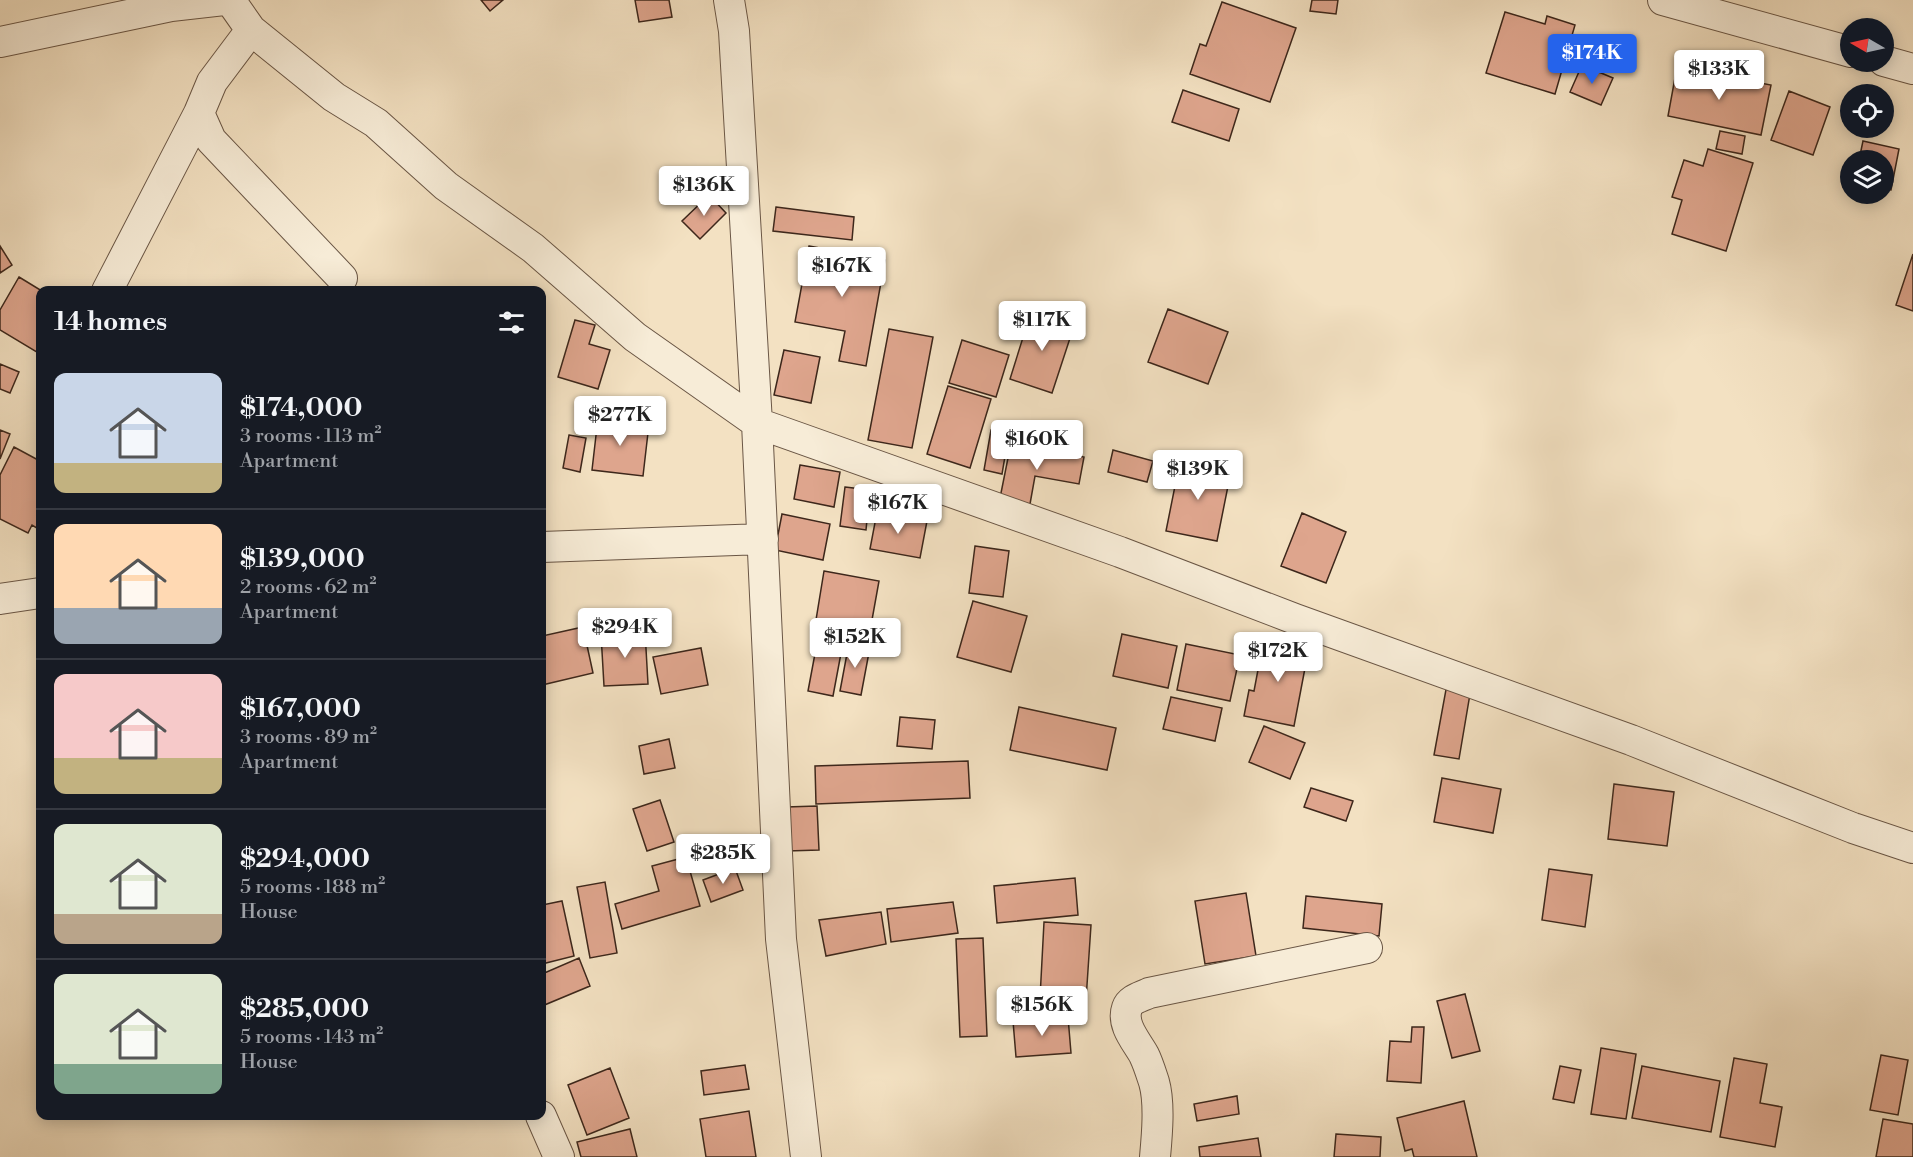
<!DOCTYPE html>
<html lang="en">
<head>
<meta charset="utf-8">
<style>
	:root { --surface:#171b24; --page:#242831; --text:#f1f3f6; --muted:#9ea1a6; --line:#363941; --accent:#2563eb }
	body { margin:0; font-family:"Libre Bodoni",serif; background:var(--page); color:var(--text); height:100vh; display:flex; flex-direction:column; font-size:22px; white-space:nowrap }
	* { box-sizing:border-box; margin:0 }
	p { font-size:20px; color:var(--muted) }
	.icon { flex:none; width:33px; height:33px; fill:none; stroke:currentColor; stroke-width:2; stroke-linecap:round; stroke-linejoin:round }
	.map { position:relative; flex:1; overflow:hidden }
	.drawer { position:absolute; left:36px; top:286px; width:510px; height:834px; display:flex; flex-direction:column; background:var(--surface); border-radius:12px; box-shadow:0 3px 15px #0003 }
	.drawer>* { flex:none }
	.needle { width:39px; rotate:279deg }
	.tools { position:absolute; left:1840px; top:18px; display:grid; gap:12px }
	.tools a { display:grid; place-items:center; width:54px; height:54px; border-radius:50%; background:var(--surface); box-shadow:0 3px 15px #0003; font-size:30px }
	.price { position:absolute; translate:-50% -51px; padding:0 14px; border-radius:6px; background:#fff; color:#222; font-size:20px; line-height:39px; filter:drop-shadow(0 2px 3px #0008) }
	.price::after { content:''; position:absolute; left:50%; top:36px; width:18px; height:14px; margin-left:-9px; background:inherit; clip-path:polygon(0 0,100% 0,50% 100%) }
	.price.current { background:var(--accent); color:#fff }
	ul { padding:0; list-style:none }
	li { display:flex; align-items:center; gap:18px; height:150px; padding:0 18px }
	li+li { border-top:2px solid var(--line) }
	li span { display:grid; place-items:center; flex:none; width:168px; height:120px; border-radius:12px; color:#555 }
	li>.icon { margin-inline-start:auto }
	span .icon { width:72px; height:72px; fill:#fffc; stroke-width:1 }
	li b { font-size:26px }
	h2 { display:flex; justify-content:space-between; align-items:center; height:72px; padding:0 18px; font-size:26px }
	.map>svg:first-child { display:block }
</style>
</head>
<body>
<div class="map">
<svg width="1913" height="1157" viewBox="0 0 1913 1157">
	<rect width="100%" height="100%" fill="#f3e1c2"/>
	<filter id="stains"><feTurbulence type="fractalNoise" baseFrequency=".00333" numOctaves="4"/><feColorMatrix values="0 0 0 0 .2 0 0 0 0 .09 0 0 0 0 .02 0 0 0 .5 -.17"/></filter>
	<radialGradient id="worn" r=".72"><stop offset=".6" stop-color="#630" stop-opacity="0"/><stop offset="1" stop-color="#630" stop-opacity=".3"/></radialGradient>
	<!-- building -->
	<path fill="#dea58d" stroke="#3d271b" stroke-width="1.5" d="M 481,0 L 503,0 L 490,11 Z
		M 635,0 L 669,0 L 672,17 L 639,22 Z
		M 1312,0 L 1338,0 L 1336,14 L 1310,11 Z
		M 1222,2 L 1296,28 L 1270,102 L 1190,74 L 1200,44 L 1206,46 Z
		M 1505,12 L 1545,24 L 1547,16 L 1575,25 L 1555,94 L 1486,73 Z
		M 1582,65 L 1613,78 L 1601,105 L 1570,92 Z
		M 1677,67 L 1771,85 L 1761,135 L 1668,116 Z
		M 1183,90 L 1239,109 L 1229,141 L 1172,122 Z
		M 1789,91 L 1830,107 L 1813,155 L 1771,140 Z
		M 1720,131 L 1745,136 L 1742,154 L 1716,149 Z
		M 1863,141 L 1899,149 L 1891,190 L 1884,189 L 1884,160 L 1859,160 Z
		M 1708,149 L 1753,163 L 1726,251 L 1672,234 L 1682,200 L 1672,197 L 1684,160 L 1703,166 Z
		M 709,195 L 726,213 L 700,239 L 682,221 Z
		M 776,207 L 854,217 L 852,240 L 773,231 Z
		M 0,246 L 12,265 L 0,273 Z
		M 809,246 L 885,260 L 866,366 L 839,361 L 845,331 L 795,322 Z
		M 1913,254 L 1913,311 L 1896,305 Z
		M 19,277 L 42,291 L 40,291 L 40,354 L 0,330 L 0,310 Z
		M 1168,309 L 1228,332 L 1208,384 L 1148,362 Z
		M 1031,312 L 1074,326 L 1052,393 L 1010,379 Z
		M 575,320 L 595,325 L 589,344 L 610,350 L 598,389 L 558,377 Z
		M 889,329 L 933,337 L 912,448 L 868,440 Z
		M 962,340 L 1009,355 L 996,397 L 949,383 Z
		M 784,350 L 820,357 L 811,403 L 774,395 Z
		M 0,364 L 19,372 L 10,393 L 0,389 Z
		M 948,386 L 991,399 L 970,468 L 927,454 Z
		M 598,418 L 649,424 L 643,476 L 592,470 Z
		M 1039,425 L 1059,430 L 1054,449 L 1034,444 Z
		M 0,430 L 10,434 L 0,459 Z
		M 991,430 L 1009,433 L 1002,474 L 984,470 Z
		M 569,435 L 586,438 L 580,472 L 563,468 Z
		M 1011,443 L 1084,457 L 1079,484 L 1035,476 L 1030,504 L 1000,498 Z
		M 14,447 L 40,461 L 40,530 L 32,525 L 28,533 L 0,519 L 0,475 Z
		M 1113,450 L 1153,461 L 1147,482 L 1108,472 Z
		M 1180,461 L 1231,471 L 1217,541 L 1166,531 Z
		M 800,465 L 840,472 L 834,507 L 794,499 Z
		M 845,487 L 870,490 L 866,530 L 840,526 Z
		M 877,512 L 927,521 L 920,558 L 870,549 Z
		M 1302,513 L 1346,532 L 1326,583 L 1281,566 Z
		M 782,514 L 830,524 L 823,560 L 775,550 Z
		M 975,546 L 1009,551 L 1003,597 L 969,593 Z
		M 824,571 L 879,581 L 870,631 L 816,620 Z
		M 973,601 L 1027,616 L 1011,672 L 957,657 Z
		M 583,627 L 593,673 L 542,685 L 542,636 Z
		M 820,627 L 845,632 L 833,696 L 808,691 Z
		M 645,631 L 648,684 L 604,686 L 601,634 Z
		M 1122,634 L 1177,646 L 1168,688 L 1113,676 Z
		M 1264,638 L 1309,647 L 1294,726 L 1244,716 L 1249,690 L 1254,691 Z
		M 849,643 L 870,647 L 861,695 L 840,691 Z
		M 1186,644 L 1240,655 L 1230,701 L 1177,690 Z
		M 701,648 L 708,685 L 661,694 L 653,657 Z
		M 1447,684 L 1471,688 L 1459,759 L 1434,755 Z
		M 1171,697 L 1222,708 L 1215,741 L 1163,729 Z
		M 1019,707 L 1116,728 L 1107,770 L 1010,750 Z
		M 900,717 L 935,720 L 932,749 L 897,746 Z
		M 1264,726 L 1305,743 L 1290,779 L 1249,762 Z
		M 669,739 L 675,768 L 644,774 L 639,746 Z
		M 968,761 L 970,798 L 816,804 L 815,766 Z
		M 1442,778 L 1501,789 L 1493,833 L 1434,822 Z
		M 1614,784 L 1674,792 L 1667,846 L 1608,839 Z
		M 1311,788 L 1353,801 L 1346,821 L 1304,807 Z
		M 660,800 L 674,842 L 647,851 L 633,809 Z
		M 817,806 L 819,850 L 787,851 L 786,807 Z
		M 686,857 L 700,906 L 622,929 L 615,904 L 659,891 L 652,866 Z
		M 735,868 L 743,890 L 711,902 L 703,880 Z
		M 1549,869 L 1592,875 L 1585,927 L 1542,920 Z
		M 1075,878 L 1078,915 L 997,923 L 994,886 Z
		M 605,882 L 617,953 L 590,958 L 577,887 Z
		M 1246,893 L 1256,956 L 1205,964 L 1195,901 Z
		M 1306,896 L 1382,904 L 1379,936 L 1303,928 Z
		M 562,901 L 574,956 L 542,964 L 542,905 Z
		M 953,902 L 958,933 L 891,942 L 887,909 Z
		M 881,912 L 886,944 L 826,956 L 819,920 Z
		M 1044,922 L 1091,925 L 1086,1000 L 1040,998 Z
		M 983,938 L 987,1036 L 960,1037 L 956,939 Z
		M 579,958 L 590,986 L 542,1006 L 542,974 Z
		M 1465,994 L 1480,1051 L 1452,1058 L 1437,1001 Z
		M 1068,1017 L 1071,1053 L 1016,1057 L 1013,1021 Z
		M 1412,1027 L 1424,1027 L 1421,1083 L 1387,1081 L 1390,1041 L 1411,1042 Z
		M 1601,1048 L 1636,1054 L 1626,1119 L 1591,1114 Z
		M 1881,1055 L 1908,1060 L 1898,1115 L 1870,1110 Z
		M 1734,1058 L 1767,1064 L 1760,1103 L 1782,1107 L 1775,1147 L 1720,1137 Z
		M 745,1065 L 749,1089 L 704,1095 L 701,1071 Z
		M 1560,1066 L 1581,1070 L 1574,1103 L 1553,1099 Z
		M 1642,1066 L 1720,1081 L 1711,1132 L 1632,1118 Z
		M 610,1068 L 629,1118 L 587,1135 L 568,1085 Z
		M 1237,1096 L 1239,1114 L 1197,1121 L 1194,1104 Z
		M 1464,1101 L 1477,1157 L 1414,1157 L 1412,1149 L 1405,1151 L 1397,1118 Z
		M 749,1111 L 756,1157 L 706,1157 L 700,1119 Z
		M 1883,1119 L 1913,1124 L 1913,1157 L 1876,1157 Z
		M 630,1129 L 637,1157 L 581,1157 L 577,1142 Z
		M 1336,1134 L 1381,1137 L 1380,1157 L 1334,1157 Z
		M 1258,1138 L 1261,1157 L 1200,1157 L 1199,1147 Z"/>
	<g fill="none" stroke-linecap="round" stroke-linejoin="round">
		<defs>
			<path id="street" d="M 230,0 L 251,30 L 334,97 L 376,123 L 446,186 L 533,248 L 635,337 L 757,423 L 1120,552 L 1295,619 L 1631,740 L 1853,828 L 1913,848
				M 729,0 L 734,31 L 757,423 L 781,939 L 806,1157
				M 1663,0 L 1851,52
				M 251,30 L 212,82 L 199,113 L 211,140 L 342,278
				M 0,42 L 171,6 L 224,0
				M 1884,61 L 1913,69
				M 107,291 L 199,113
				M 542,547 L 763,539
				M 0,599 L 40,593
				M 541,1116 L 559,1157
				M 1155,1157 C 1157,1135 1160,1103 1154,1082 C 1151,1073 1148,1063 1144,1055 C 1137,1042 1121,1025 1127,1008 C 1130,999 1141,997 1149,993 L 1367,948"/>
		</defs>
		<!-- street casing -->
		<use href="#street" stroke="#6a5645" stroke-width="32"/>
		<!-- street -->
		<use href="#street" stroke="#f7ecd7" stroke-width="30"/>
	</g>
	<rect width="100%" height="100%" filter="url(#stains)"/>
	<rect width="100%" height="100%" fill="url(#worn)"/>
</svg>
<div class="tools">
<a><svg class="needle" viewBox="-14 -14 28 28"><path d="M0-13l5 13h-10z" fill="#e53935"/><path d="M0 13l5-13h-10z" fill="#9ea1a6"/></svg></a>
<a><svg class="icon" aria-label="locate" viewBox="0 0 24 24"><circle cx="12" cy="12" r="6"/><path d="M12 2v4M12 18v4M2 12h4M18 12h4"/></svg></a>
<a><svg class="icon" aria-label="layers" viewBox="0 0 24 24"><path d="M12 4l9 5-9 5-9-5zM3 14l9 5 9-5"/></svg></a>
</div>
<b class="price current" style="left:1592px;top:85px">$174K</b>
<b class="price" style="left:1719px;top:101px">$133K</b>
<b class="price" style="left:704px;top:217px">$136K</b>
<b class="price" style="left:842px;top:298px">$167K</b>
<b class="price" style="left:1042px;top:352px">$117K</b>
<b class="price" style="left:620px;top:447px">$277K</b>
<b class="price" style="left:1037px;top:471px">$160K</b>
<b class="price" style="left:1198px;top:501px">$139K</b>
<b class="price" style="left:898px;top:535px">$167K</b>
<b class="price" style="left:625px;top:659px">$294K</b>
<b class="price" style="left:855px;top:669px">$152K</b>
<b class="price" style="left:1278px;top:683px">$172K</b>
<b class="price" style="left:723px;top:885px">$285K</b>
<b class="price" style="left:1042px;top:1037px">$156K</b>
<section class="drawer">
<h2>14 homes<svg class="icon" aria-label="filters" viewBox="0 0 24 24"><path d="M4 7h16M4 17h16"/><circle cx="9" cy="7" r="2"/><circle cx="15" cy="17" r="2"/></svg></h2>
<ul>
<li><span style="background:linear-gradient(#c9d6e8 75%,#c2b280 0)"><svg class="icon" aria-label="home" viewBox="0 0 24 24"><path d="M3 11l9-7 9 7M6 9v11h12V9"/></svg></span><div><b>$174,000</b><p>3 rooms · 113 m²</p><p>Apartment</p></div></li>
<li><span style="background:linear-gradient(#ffd9b3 70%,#9aa5b1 0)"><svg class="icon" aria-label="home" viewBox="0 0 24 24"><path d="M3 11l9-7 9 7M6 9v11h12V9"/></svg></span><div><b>$139,000</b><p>2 rooms · 62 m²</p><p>Apartment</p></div></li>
<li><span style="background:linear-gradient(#f6c9c9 70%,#c2b280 0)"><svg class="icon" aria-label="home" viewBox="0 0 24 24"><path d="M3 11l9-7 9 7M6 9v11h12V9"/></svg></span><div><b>$167,000</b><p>3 rooms · 89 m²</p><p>Apartment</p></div></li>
<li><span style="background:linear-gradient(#dfe7d0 75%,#b9a48a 0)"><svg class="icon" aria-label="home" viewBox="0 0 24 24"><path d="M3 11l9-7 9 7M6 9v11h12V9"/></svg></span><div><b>$294,000</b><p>5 rooms · 188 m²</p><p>House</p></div></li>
<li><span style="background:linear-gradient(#dfe7d0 75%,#7fa58c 0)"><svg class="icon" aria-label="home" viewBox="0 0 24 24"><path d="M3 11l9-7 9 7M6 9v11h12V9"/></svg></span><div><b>$285,000</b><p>5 rooms · 143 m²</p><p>House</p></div></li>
</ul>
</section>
</div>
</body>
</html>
